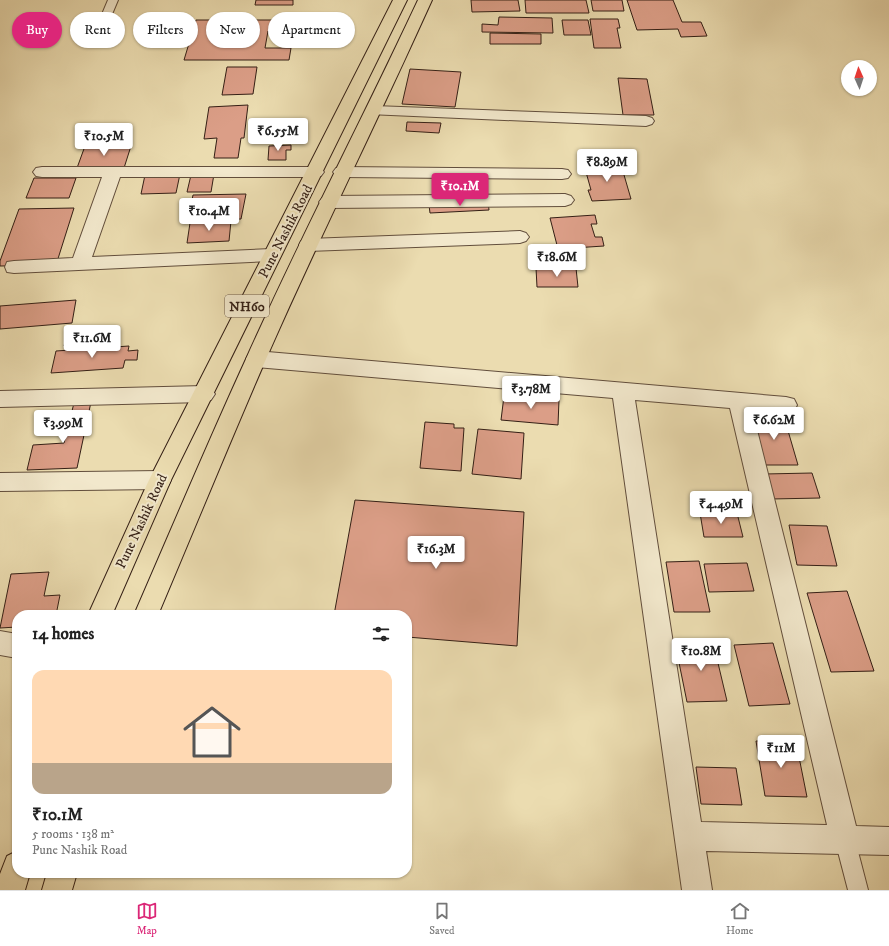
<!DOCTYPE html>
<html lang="en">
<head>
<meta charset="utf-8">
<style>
	:root { --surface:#fff; --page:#f2f2f2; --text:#222; --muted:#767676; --line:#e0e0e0; --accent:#db2777 }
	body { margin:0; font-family:"IM FELL DW Pica",serif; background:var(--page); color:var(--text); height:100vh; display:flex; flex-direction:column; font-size:15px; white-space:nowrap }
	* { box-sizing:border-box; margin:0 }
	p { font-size:13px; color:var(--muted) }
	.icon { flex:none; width:22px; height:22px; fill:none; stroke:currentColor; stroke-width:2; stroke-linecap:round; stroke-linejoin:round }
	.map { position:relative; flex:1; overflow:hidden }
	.side { position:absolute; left:12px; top:610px; width:400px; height:268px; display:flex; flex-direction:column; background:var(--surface); border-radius:16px; box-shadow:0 1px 3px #0004 }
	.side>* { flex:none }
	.top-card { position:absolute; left:12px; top:12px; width:400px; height:36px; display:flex; gap:8px }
	.needle { width:26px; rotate:357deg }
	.buttons { position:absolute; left:841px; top:60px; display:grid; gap:8px }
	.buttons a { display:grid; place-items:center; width:36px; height:36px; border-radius:50%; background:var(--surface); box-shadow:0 1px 3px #0004; font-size:20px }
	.price { position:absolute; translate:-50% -34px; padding:0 9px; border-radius:4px; background:#fff; color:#222; font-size:13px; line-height:26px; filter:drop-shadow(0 1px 2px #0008) }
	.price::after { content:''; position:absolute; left:50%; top:24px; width:12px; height:9px; margin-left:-6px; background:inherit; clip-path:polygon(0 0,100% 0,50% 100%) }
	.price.current { background:var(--accent); color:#fff }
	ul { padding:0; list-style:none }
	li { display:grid; align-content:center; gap:8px; height:212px; padding:0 20px }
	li+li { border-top:1px solid var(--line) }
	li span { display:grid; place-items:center; height:124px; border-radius:12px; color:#555 }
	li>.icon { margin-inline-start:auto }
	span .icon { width:72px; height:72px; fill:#fffc; stroke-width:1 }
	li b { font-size:17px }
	h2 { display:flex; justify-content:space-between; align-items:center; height:48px; padding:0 20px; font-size:17px }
	.tag { padding:0 14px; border-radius:18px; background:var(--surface); box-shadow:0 1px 3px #0004; font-size:14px; line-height:36px }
	.tag.current { background:var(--accent); color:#fff }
	.dock { display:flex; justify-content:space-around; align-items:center; height:56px; border-top:1px solid var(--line); background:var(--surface); font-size:11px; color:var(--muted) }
	.dock a { display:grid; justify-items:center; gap:2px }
	.dock .current { color:var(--accent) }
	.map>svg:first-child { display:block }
</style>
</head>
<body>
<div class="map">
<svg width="889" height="890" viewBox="0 0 889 890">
	<rect width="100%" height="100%" fill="#ebdcb0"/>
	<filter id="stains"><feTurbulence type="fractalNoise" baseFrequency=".005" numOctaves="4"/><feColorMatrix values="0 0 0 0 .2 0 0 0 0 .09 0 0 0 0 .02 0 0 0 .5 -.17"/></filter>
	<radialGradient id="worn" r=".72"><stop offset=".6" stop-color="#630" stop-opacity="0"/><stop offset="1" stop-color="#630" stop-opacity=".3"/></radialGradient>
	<!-- building -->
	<path fill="#db9e87" stroke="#341f15" d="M 256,0 L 293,0 L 293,5 L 255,5 Z
		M 471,0 L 518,0 L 520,11 L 472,12 Z
		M 525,0 L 586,0 L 589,13 L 526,13 Z
		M 591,0 L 622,0 L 624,11 L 593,11 Z
		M 627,0 L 673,0 L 682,22 L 701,22 L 707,36 L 681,37 L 678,29 L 637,30 Z
		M 499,17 L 552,18 L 553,33 L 482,32 L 482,24 L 498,25 Z
		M 590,19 L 618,19 L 620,28 L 617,28 L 621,48 L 594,48 Z
		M 196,20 L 295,20 L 293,31 L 268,31 L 265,48 L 291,48 L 289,60 L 184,60 Z
		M 562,20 L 588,20 L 591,35 L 564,35 Z
		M 490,33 L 541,34 L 541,44 L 490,44 Z
		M 227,67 L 257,67 L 253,94 L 222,95 Z
		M 410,69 L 461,72 L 455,107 L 402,104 Z
		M 618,78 L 647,79 L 654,115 L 623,115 Z
		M 248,105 L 244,138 L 241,138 L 238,158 L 214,158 L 217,138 L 204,139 L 209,107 Z
		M 407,122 L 441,123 L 439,133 L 406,131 Z
		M 291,145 L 291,150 L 286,150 L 286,160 L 268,160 L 269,146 Z
		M 85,146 L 131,146 L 124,168 L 77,168 Z
		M 611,164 L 612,169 L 622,168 L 631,199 L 592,201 L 588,190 L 591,190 L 584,165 Z
		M 180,174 L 176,193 L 141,194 L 145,175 Z
		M 214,174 L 211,192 L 187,192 L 191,175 Z
		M 34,178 L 76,178 L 69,198 L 26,198 Z
		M 246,194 L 241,219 L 199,220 L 202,205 L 191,205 L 193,195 Z
		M 488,201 L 489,210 L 430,213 L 429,205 Z
		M 74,208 L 56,265 L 0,266 L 0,261 L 19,209 Z
		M 595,215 L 597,224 L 591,224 L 595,237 L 602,237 L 604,246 L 558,249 L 550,218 Z
		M 231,221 L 229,241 L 187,243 L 190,223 Z
		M 536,268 L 576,268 L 578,287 L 537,287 Z
		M 76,300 L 72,323 L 0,329 L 0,306 Z
		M 101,337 L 99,344 L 64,346 L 66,338 Z
		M 129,346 L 128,351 L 138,350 L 137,360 L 125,360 L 123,368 L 51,373 L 56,351 Z
		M 504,396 L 559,400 L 558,425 L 501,420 Z
		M 91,402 L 77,468 L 27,470 L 33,445 L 64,443 L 74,403 Z
		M 751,417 L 784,417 L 798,465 L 765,465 Z
		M 425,422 L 454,424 L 454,428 L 464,428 L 461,471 L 420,468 Z
		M 478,429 L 524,433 L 521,479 L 472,474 Z
		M 812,473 L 820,498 L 771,499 L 764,474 Z
		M 355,500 L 524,512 L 517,646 L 407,637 L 407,615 L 334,615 Z
		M 700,513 L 737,513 L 743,537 L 704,537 Z
		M 789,525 L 827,526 L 837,566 L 797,565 Z
		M 699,561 L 710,612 L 674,612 L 666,562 Z
		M 747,563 L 754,591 L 709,592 L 704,564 Z
		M 49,572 L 44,596 L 60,595 L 56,615 L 17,615 L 17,627 L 0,628 L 11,574 Z
		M 847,591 L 874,671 L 831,672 L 807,593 Z
		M 713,642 L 727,701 L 687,702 L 675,643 Z
		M 773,643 L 790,704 L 749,706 L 734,645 Z
		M 756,741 L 796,742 L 807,797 L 765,796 Z
		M 696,767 L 736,768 L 742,805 L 701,804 Z"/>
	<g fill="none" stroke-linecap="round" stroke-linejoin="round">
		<defs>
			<path id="service" d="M 108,0 L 118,0 L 110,19 L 105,22 L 100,19 Z
				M 845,830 L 852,833 L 855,840 L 868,890 L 848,890 L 835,840 L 838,833 Z"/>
			<path id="minor" d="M 374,106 L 646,116 L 652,118 L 654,121 L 652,124 L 646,126 L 368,114 L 366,111 L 368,108 Z
				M 42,167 L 315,167 L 321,168 L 324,172 L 321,176 L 315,177 L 120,177 L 92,257 L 271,249 L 278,251 L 280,255 L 278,259 L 271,261 L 14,273 L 7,272 L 5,267 L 7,262 L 14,261 L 73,258 L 102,177 L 42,177 L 36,176 L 33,172 L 36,168 Z
				M 342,167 L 562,169 L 568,170 L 571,174 L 568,178 L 562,179 L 342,177 L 336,176 L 333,172 L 336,168 Z
				M 565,194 L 571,196 L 574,200 L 571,204 L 565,206 L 328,208 L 322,206 L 319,202 L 322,198 L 328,196 Z
				M 520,231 L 526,233 L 529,237 L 526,241 L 520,243 L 308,251 L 301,249 L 299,245 L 301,241 L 308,239 Z
				M 256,351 L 786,397 L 794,399 L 797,405 L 794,411 L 786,413 L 752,410 L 856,826 L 889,827 L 889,855 L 706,851 L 712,890 L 682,890 L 613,398 L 256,367 L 249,364 L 246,359 L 249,354 ZM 635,400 L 730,408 L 827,825 L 701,822 Z
				M 204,386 L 211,388 L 215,394 L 211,400 L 204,402 L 0,407 L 0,391 Z
				M 160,471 L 168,474 L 171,480 L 168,486 L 160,489 L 0,491 L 0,473 Z
				M 0,631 L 17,634 L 17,658 L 0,655 Z"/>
			<path id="trunk" d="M 393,0 L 407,0 L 171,480 L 112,615 L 88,615 L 149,480 Z
				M 418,0 L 432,0 C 378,120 319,238 266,359 C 229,444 194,530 158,615 L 134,615 C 171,530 207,444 246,359 C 300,238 362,120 418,0 Z
				M 17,851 L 17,873 L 30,873 L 25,890 L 0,890 L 0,874 L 7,856 Z
				M 47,873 L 77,873 L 72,890 L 42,890 Z"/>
		</defs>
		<!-- service casing -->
		<use href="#service" stroke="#624e3c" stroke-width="2"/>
		<!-- minor casing -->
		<use href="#minor" stroke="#624e3c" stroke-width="2"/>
		<!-- trunk casing -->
		<use href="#trunk" stroke="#341f15" stroke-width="2"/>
		<!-- service -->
		<use href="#service" fill="#f2e8cc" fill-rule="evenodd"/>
		<!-- minor -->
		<use href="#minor" fill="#f2e8cc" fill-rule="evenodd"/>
		<!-- trunk -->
		<use href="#trunk" fill="#ebdcb0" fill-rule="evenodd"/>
	</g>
	<g text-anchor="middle" stroke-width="4" stroke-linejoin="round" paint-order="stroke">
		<!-- shield labels -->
		<rect fill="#f2e8cc" stroke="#6d5b4c" stroke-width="1" x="225" y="295" width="44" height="22" rx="3"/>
		<g font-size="13" font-weight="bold" fill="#341f15">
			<text x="247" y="311">NH60</text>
		</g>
		<!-- street labels -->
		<g font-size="14" fill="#341f15" stroke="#f2e8cc">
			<text transform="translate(285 231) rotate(-63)" y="5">Pune Nashik Road</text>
			<text transform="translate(141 521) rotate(-65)" y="5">Pune Nashik Road</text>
		</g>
	</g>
	<rect width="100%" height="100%" filter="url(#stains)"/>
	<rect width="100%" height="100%" fill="url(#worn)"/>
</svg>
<div class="buttons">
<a><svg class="needle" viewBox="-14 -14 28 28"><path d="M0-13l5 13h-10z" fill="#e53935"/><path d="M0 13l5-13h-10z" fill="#767676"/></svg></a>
</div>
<b class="price" style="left:278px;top:152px">₹6.55M</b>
<b class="price" style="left:104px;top:157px">₹10.5M</b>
<b class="price" style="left:607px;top:183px">₹8.89M</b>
<b class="price current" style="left:460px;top:207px">₹10.1M</b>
<b class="price" style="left:209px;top:232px">₹10.4M</b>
<b class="price" style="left:557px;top:278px">₹18.6M</b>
<b class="price" style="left:92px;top:359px">₹11.6M</b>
<b class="price" style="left:531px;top:410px">₹3.78M</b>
<b class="price" style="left:774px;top:441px">₹6.62M</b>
<b class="price" style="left:63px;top:444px">₹3.99M</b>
<b class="price" style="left:721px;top:525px">₹4.49M</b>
<b class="price" style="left:436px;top:570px">₹16.3M</b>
<b class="price" style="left:701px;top:672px">₹10.8M</b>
<b class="price" style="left:781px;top:769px">₹11M</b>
<div class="top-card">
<a class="tag current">Buy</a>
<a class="tag">Rent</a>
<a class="tag">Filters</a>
<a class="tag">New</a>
<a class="tag">Apartment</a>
</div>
<section class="side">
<h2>14 homes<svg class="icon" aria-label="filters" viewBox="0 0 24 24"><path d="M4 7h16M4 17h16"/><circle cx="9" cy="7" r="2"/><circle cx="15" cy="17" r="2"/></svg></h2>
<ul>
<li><span style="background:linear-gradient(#ffd9b3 75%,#b9a48a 0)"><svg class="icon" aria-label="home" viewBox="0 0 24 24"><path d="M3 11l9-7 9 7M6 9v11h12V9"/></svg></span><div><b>₹10.1M</b><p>5 rooms · 138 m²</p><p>Pune Nashik Road</p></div></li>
</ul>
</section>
</div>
<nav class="dock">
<a class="current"><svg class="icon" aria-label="map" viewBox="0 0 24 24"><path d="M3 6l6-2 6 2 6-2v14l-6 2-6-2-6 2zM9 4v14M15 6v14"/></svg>Map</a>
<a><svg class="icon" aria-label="saved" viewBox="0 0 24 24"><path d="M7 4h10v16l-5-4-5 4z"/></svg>Saved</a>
<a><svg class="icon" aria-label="home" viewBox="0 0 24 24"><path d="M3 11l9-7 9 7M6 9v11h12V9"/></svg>Home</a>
</nav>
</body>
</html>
